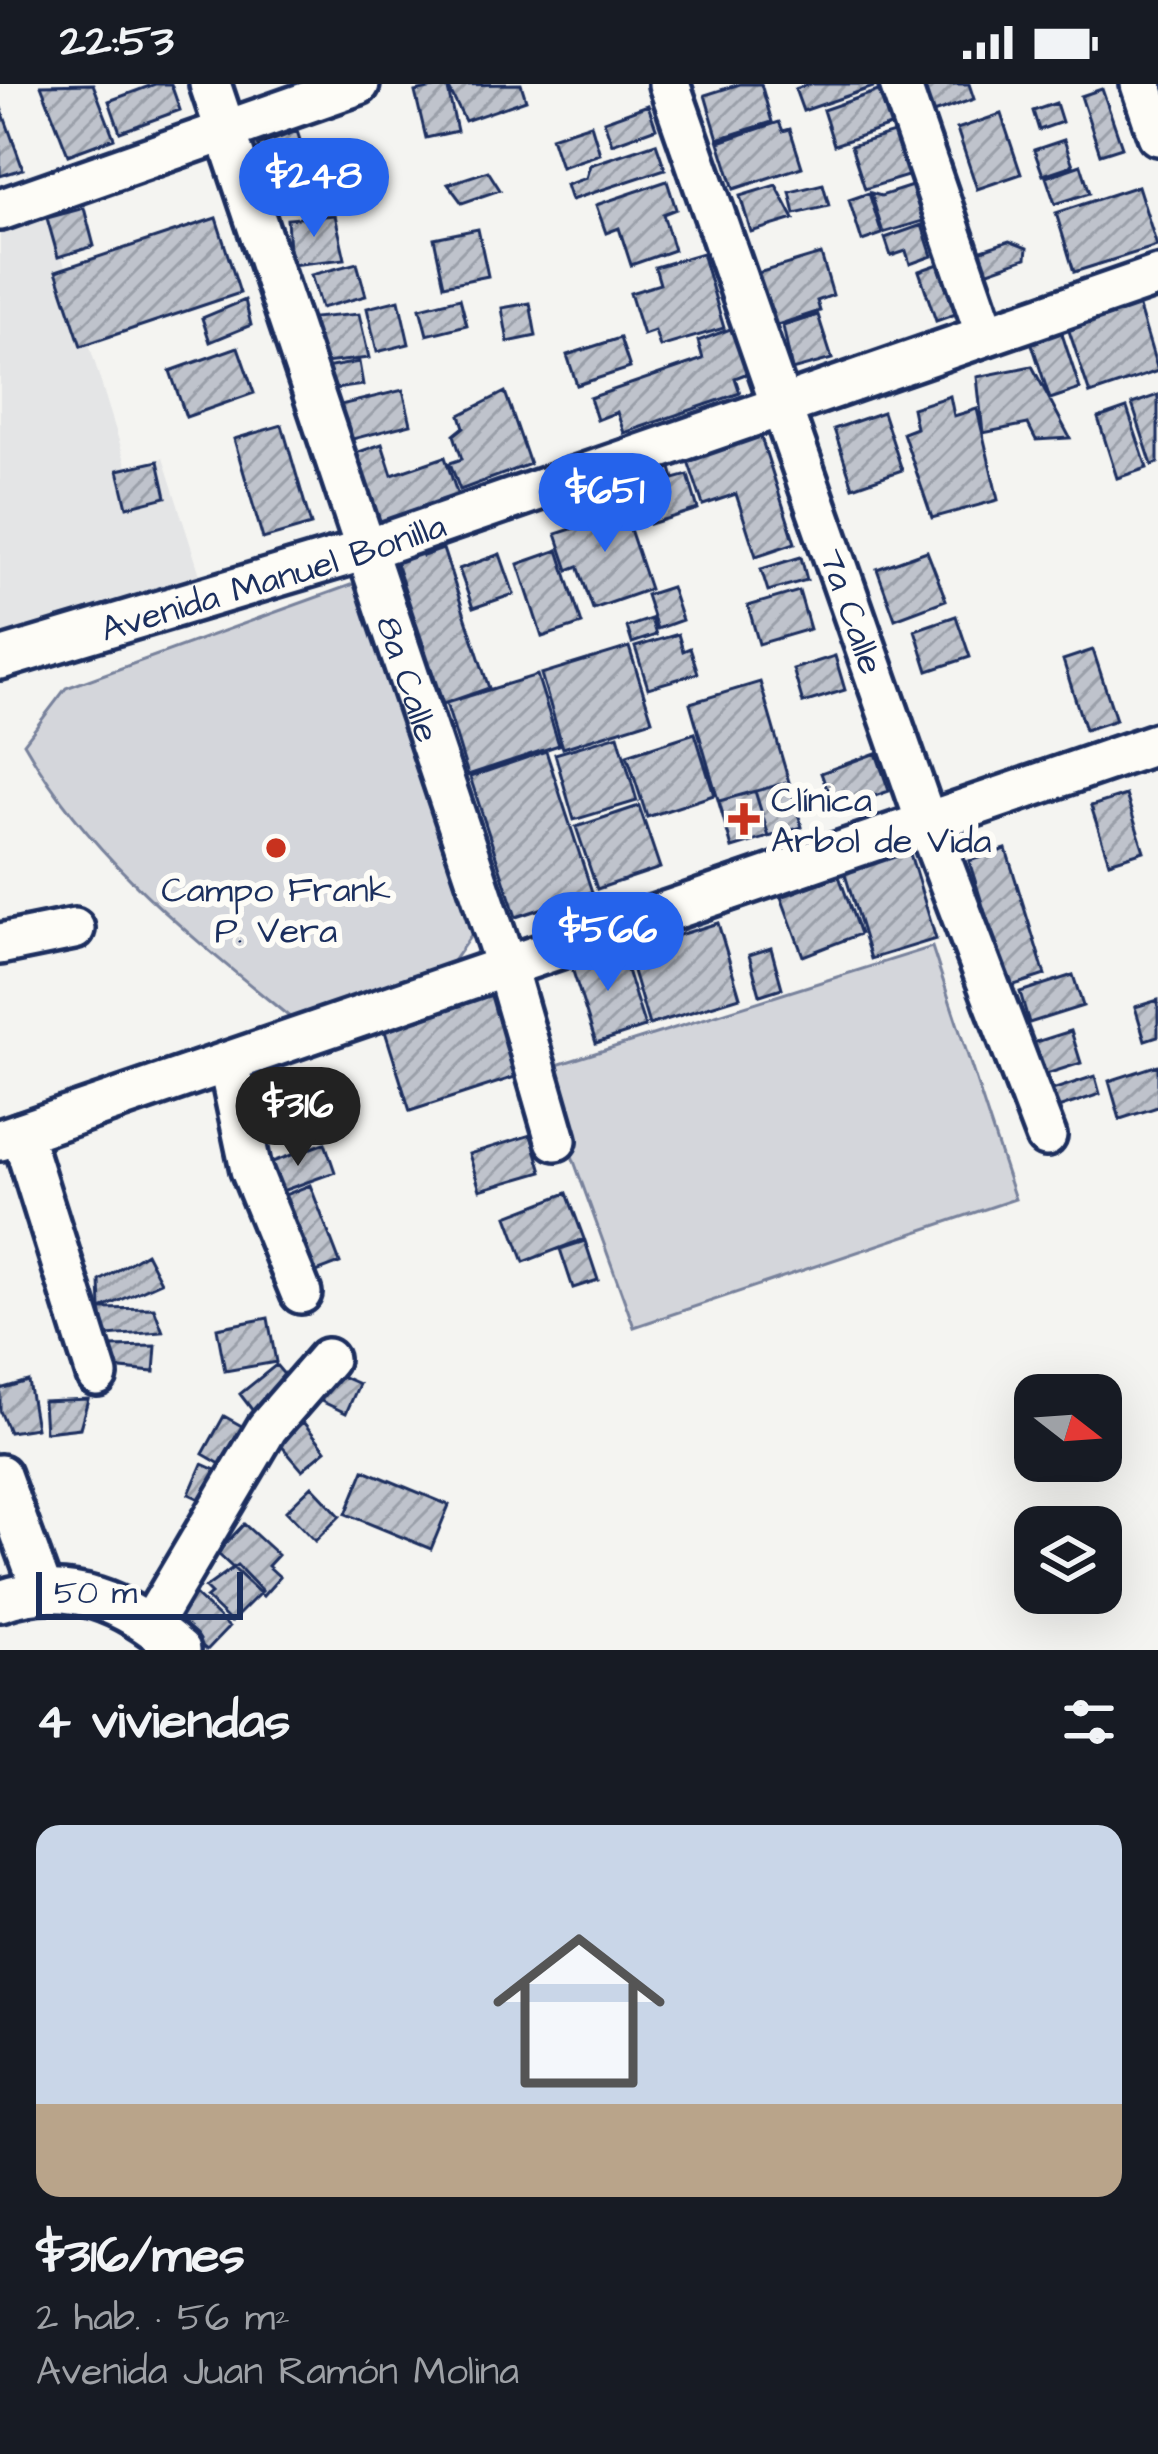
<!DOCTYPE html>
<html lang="es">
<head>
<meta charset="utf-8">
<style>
	:root { --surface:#171b24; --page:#20242c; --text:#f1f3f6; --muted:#9ea1a6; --accent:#2563eb }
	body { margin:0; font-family:"Architects Daughter",sans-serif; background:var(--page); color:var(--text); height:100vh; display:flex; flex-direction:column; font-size:45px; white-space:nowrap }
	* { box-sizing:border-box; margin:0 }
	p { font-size:39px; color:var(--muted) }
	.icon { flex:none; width:66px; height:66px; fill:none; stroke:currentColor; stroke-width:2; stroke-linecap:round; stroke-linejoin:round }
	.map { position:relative; height:1566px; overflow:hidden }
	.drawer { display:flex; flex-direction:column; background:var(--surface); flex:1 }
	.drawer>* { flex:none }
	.needle { width:78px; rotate:107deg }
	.tools { position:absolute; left:1014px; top:1290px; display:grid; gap:24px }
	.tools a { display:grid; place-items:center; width:108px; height:108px; border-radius:24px; background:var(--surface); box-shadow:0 12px 48px #0002; font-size:60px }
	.scale { position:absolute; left:36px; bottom:30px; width:207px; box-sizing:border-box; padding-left:12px; border:6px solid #1b2f5e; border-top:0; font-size:33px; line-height:42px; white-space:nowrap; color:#1b2f5e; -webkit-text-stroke:9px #fdfcf7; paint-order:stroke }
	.price { position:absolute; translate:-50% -102px; padding:0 27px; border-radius:42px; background:var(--accent); color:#fff; font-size:39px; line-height:78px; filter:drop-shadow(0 3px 6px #0008) }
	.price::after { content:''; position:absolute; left:50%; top:72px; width:36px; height:27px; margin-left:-18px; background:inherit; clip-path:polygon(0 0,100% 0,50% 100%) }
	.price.active { background:#222; color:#fff }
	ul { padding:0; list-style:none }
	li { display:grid; align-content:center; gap:24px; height:636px; padding:0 36px }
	li span { display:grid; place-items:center; height:372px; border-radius:24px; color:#555 }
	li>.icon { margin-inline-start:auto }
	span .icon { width:216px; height:216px; fill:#fffc; stroke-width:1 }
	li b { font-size:51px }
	h2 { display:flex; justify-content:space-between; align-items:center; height:144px; padding:0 36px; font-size:51px }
	.status { display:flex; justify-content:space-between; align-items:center; height:84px; padding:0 60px; background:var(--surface); direction:ltr }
	.status svg { height:33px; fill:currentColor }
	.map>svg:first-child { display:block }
</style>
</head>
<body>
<div class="status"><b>22:53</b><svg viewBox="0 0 49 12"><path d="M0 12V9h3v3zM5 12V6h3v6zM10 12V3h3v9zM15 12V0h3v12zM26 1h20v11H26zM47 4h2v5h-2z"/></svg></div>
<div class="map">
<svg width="1158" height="1566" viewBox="0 0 1158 1566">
	<defs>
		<pattern id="building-hatch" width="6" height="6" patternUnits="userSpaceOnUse" patternTransform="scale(3)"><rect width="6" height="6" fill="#bfc3cc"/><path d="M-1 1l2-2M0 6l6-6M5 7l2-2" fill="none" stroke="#9a9fa9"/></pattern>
	</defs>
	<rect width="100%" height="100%" fill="#f4f4f1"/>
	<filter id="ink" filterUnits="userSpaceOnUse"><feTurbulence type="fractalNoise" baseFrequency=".00833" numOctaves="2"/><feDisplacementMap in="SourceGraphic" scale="24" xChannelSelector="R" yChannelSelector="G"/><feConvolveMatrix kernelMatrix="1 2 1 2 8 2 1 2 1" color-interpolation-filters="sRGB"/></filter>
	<g filter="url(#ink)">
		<!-- built -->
		<path fill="#e4e5e6" d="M 50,133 L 127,383 L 163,374 L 202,497 L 0,564 L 0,150 Z"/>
		<!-- garden -->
		<path fill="#d4d6db" stroke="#78829c" stroke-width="3" d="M 359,498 L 478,841 L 451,880 L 292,935 C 191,852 89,774 24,659 L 66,604 Z
			M 932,863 L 1015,1115 L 634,1243 L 541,986 Z"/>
		<!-- building -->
		<path fill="url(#building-hatch)" stroke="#1b2f5e" stroke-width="3" d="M 93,0 L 114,54 L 68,71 L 41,1 Z
			M 155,0 L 171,0 L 180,26 L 120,48 L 109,17 Z
			M 521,0 L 526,16 L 465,37 L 447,1 Z
			M 740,0 L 761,0 L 772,38 L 718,55 L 705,11 Z
			M 810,0 L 882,0 L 803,27 L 795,5 Z
			M 920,0 L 969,0 L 974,15 L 930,30 Z
			M 447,1 L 457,47 L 426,54 L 415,8 Z
			M 884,5 L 896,40 L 834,61 L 823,26 Z
			M 1102,5 L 1122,63 L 1100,70 L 1081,12 Z
			M 1056,19 L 1062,38 L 1039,46 L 1033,27 Z
			M 0,21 L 23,85 L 0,92 Z
			M 648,21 L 656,44 L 612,60 L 604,37 Z
			M 1001,30 L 1021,90 L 977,105 L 957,45 Z
			M 779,38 L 783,47 L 790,45 L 802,83 L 734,105 L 719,58 Z
			M 591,40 L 600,70 L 561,83 L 551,53 Z
			M 297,47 L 311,90 L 270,105 L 258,62 Z
			M 900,47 L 914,90 L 865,105 L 851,62 Z
			M 1064,56 L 1073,81 L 1043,91 L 1034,66 Z
			M 656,59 L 665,85 L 571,116 L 566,101 L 586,94 L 590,81 Z
			M 1081,81 L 1090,109 L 1055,120 L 1046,93 Z
			M 488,87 L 500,106 L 462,119 L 448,100 Z
			M 667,97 L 676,125 L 663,130 L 674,166 L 631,181 L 619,144 L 606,149 L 596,121 Z
			M 823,100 L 829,122 L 795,130 L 790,108 Z
			M 776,101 L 794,135 L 751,148 L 740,112 Z
			M 912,102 L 923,137 L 883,149 L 871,109 L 881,112 Z
			M 1138,102 L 1157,162 L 1074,188 L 1056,129 Z
			M 869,109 L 882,150 L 862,157 L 849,116 Z
			M 84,124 L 94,162 L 58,173 L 47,134 Z
			M 335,131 L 345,175 L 290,181 L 287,135 Z
			M 216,134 L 240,209 L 81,262 L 56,187 Z
			M 922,141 L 932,172 L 910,180 L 906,167 L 891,172 L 885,154 Z
			M 478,145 L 488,192 L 444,201 L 434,154 Z
			M 1009,157 L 1027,164 L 1026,174 L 983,189 L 976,168 Z
			M 702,169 L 724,244 L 660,263 L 655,247 L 643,251 L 630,209 L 660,200 L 655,183 Z
			M 821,170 L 833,211 L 817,217 L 820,227 L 774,242 L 758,189 Z
			M 950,176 L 967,226 L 936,237 L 919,187 Z
			M 357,179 L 366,212 L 321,224 L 311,191 Z
			M 460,214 L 467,241 L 427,251 L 420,224 Z
			M 245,216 L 251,241 L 210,258 L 202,234 Z
			M 399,216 L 409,260 L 377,268 L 367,224 Z
			M 1137,217 L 1158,287 L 1090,310 L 1067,241 Z
			M 530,219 L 536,252 L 508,258 L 502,224 Z
			M 359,230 L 369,274 L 315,280 L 312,234 Z
			M 818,231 L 832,275 L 792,286 L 783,242 Z
			M 733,244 L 748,289 L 735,294 L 740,309 L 624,349 L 617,328 L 597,336 L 590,314 L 703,275 L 698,257 Z
			M 1060,244 L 1080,305 L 1050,315 L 1030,254 Z
			M 620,254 L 630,284 L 577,301 L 567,271 Z
			M 238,263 L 254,309 L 186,333 L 170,287 Z
			M 359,278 L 363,301 L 328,306 L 325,284 Z
			M 1032,282 L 1070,354 L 1036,356 L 1028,340 L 983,349 L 977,293 Z
			M 403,306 L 411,340 L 345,357 L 336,322 Z
			M 505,308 L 530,380 L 460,406 L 450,379 L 462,375 L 454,351 L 464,343 L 460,331 Z
			M 1158,311 L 1158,379 L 1152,381 L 1132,320 Z
			M 950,312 L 954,332 L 977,325 L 998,416 L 932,434 L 903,349 L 916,344 L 912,324 Z
			M 1127,324 L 1147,384 L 1117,394 L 1098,334 Z
			M 883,328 L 902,386 L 853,403 L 834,345 Z
			M 282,341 L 311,441 L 263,455 L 234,355 Z
			M 760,350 L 795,459 L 756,472 L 736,410 L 703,421 L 687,374 Z
			M 382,360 L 392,391 L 445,373 L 458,412 L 376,440 L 353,370 Z
			M 158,377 L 166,413 L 127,423 L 118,386 Z
			M 671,384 L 674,395 L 688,391 L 698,425 L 650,440 L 636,395 Z
			M 619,412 L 650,505 L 593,525 L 578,482 L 568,486 L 556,450 L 596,437 L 591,422 Z
			M 420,464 L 423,472 L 443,465 L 489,604 L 443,620 L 394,473 Z
			M 558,466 L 582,540 L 542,553 L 518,480 Z
			M 927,467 L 946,516 L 895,535 L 877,485 Z
			M 500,470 L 514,510 L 473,524 L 459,485 Z
			M 801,473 L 807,496 L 768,507 L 761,485 Z
			M 671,503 L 682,536 L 657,545 L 646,511 Z
			M 799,507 L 810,545 L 759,560 L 748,522 Z
			M 956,532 L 970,573 L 928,587 L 915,546 Z
			M 651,535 L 656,551 L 632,559 L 627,543 Z
			M 678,550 L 683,567 L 690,564 L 698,589 L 648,604 L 635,563 Z
			M 629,563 L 652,636 L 563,664 L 541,590 Z
			M 1093,566 L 1116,636 L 1085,646 L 1063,576 Z
			M 835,572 L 845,606 L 803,619 L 793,585 Z
			M 537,591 L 559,661 L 468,691 L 446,619 Z
			M 760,598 L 802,743 L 732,764 L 690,619 Z
			M 695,649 L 714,711 L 647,733 L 627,671 Z
			M 618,651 L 637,717 L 574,736 L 555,670 Z
			M 546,667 L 592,808 L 516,833 L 470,693 Z
			M 876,669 L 889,707 L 835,726 L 821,689 Z
			M 789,698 L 802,743 L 732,764 L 719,717 Z
			M 755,707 L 769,753 L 732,764 L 719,717 Z
			M 1126,711 L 1144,767 L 1109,778 L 1091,722 Z
			M 639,722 L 660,784 L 597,805 L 576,743 Z
			M 908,763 L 936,855 L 871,875 L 843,784 Z
			M 1006,765 L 1045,891 L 1008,903 L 969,777 Z
			M 839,792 L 860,850 L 803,872 L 781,813 Z
			M 718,839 L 740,913 L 649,941 L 627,867 Z
			M 619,861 L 645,943 L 596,959 L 570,878 Z
			M 771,864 L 782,904 L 760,911 L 749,871 Z
			M 1073,891 L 1083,922 L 1029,939 L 1020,908 Z
			M 492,909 L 518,992 L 410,1027 L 384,944 Z
			M 1158,916 L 1158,952 L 1145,956 L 1135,923 Z
			M 1071,947 L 1081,979 L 1043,991 L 1033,959 Z
			M 1158,981 L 1158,1023 L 1120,1035 L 1109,997 Z
			M 1095,992 L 1100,1010 L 1055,1025 L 1049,1007 Z
			M 531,1051 L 542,1088 L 480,1106 L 469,1070 Z
			M 325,1059 L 335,1088 L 271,1111 L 261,1082 Z
			M 310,1101 L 340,1179 L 306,1192 L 277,1114 Z
			M 567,1109 L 584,1155 L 524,1178 L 507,1132 Z
			M 585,1157 L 598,1196 L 573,1204 L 560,1165 Z
			M 146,1169 L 161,1198 L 101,1225 L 100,1197 Z
			M 154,1224 L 163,1248 L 106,1252 L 101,1225 Z
			M 268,1234 L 276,1278 L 225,1287 L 217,1244 Z
			M 156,1262 L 154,1288 L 111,1284 L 109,1263 Z
			M 276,1281 L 293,1301 L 256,1331 L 240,1310 Z
			M 332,1288 L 359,1300 L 346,1329 L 319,1316 Z
			M 28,1297 L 36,1344 L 9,1348 L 0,1327 L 0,1305 Z
			M 88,1315 L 80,1344 L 45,1348 L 43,1317 Z
			M 224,1332 L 256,1350 L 234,1388 L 203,1370 Z
			M 303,1338 L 326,1366 L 302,1386 L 279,1359 Z
			M 202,1380 L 229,1392 L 215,1422 L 189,1410 Z
			M 364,1386 L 449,1421 L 431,1465 L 346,1430 Z
			M 312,1402 L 340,1432 L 315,1457 L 286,1427 Z
			M 244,1440 L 278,1471 L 268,1482 L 280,1493 L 263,1512 L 217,1469 Z
			M 237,1481 L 262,1507 L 231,1538 L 206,1514 L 211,1510 L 205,1504 Z
			M 191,1507 L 229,1543 L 207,1566 L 165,1533 Z"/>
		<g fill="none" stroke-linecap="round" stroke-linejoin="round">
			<defs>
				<g id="minor">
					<path id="s1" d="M 210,0 L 507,886 L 556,1056"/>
					<path id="s2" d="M 669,0 L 926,737 L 1046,1052"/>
					<path d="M 900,0 L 986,251"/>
					<path d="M 1141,0 L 1158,51"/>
					<path d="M 0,126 L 359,0"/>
					<path id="s3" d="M 0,575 L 365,466 L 1158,192"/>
					<path d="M 0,860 L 74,845"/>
					<path d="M 228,978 L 251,1086 L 301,1209"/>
					<path d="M 21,1049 L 97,1291"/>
					<path d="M 0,1056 L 1158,659"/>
					<path d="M 0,1391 L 41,1503"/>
					<path d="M 0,1517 C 70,1493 126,1518 180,1566"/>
					<path d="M 151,1540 L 267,1344 L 327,1275"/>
				</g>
			</defs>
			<!-- minor casing -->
			<use href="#minor" stroke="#1b2f5e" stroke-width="48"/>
			<!-- minor -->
			<use href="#minor" stroke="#fdfcf7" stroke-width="39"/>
		</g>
	</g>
	<!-- markers -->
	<g fill="#c8321e" stroke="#fdfcf7" stroke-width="4.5">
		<path d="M738 717h12v12h12v12h-12v12h-12v-12h-12v-12h12z"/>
		<circle cx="276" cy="764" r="12"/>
	</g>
	<g text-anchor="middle" stroke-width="12" stroke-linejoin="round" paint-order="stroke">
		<!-- street labels -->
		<g font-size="36" fill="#1b2f5e" stroke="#fdfcf7">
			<text dy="13" stroke="none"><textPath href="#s3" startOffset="285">Avenida Manuel Bonilla</textPath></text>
			<text dy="13" stroke="none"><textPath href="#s2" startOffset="558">7a Calle</textPath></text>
			<text dy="13" stroke="none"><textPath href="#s1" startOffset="627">8a Calle</textPath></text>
		</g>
		<!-- poi labels -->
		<g font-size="36" fill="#1b2f5e" stroke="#fdfcf7" text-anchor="start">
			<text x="771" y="727">Clínica<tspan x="771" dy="41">Arbol de Vida</tspan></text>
			<text x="276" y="817" text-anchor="middle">Campo Frank<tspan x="276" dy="41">P. Vera</tspan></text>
		</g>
	</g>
</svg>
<div class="tools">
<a><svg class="needle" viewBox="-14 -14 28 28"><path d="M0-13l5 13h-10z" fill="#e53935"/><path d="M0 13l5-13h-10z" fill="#9ea1a6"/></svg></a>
<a><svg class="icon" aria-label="layers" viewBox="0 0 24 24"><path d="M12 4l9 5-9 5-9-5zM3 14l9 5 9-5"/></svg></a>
</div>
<div class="scale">50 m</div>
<b class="price" style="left:314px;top:156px">$248</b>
<b class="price" style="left:605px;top:471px">$651</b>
<b class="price" style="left:608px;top:910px">$566</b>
<b class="price active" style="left:298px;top:1085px">$316</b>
</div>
<section class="drawer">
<h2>4 viviendas<svg class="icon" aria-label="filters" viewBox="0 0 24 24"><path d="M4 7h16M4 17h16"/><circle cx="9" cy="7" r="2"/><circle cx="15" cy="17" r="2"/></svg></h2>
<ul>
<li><span style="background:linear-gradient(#c9d6e8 75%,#b9a48a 0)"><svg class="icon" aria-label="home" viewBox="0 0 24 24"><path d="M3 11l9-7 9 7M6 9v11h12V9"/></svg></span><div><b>$316/mes</b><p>2 hab. · 56 m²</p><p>Avenida Juan Ramón Molina</p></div></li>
</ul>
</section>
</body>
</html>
